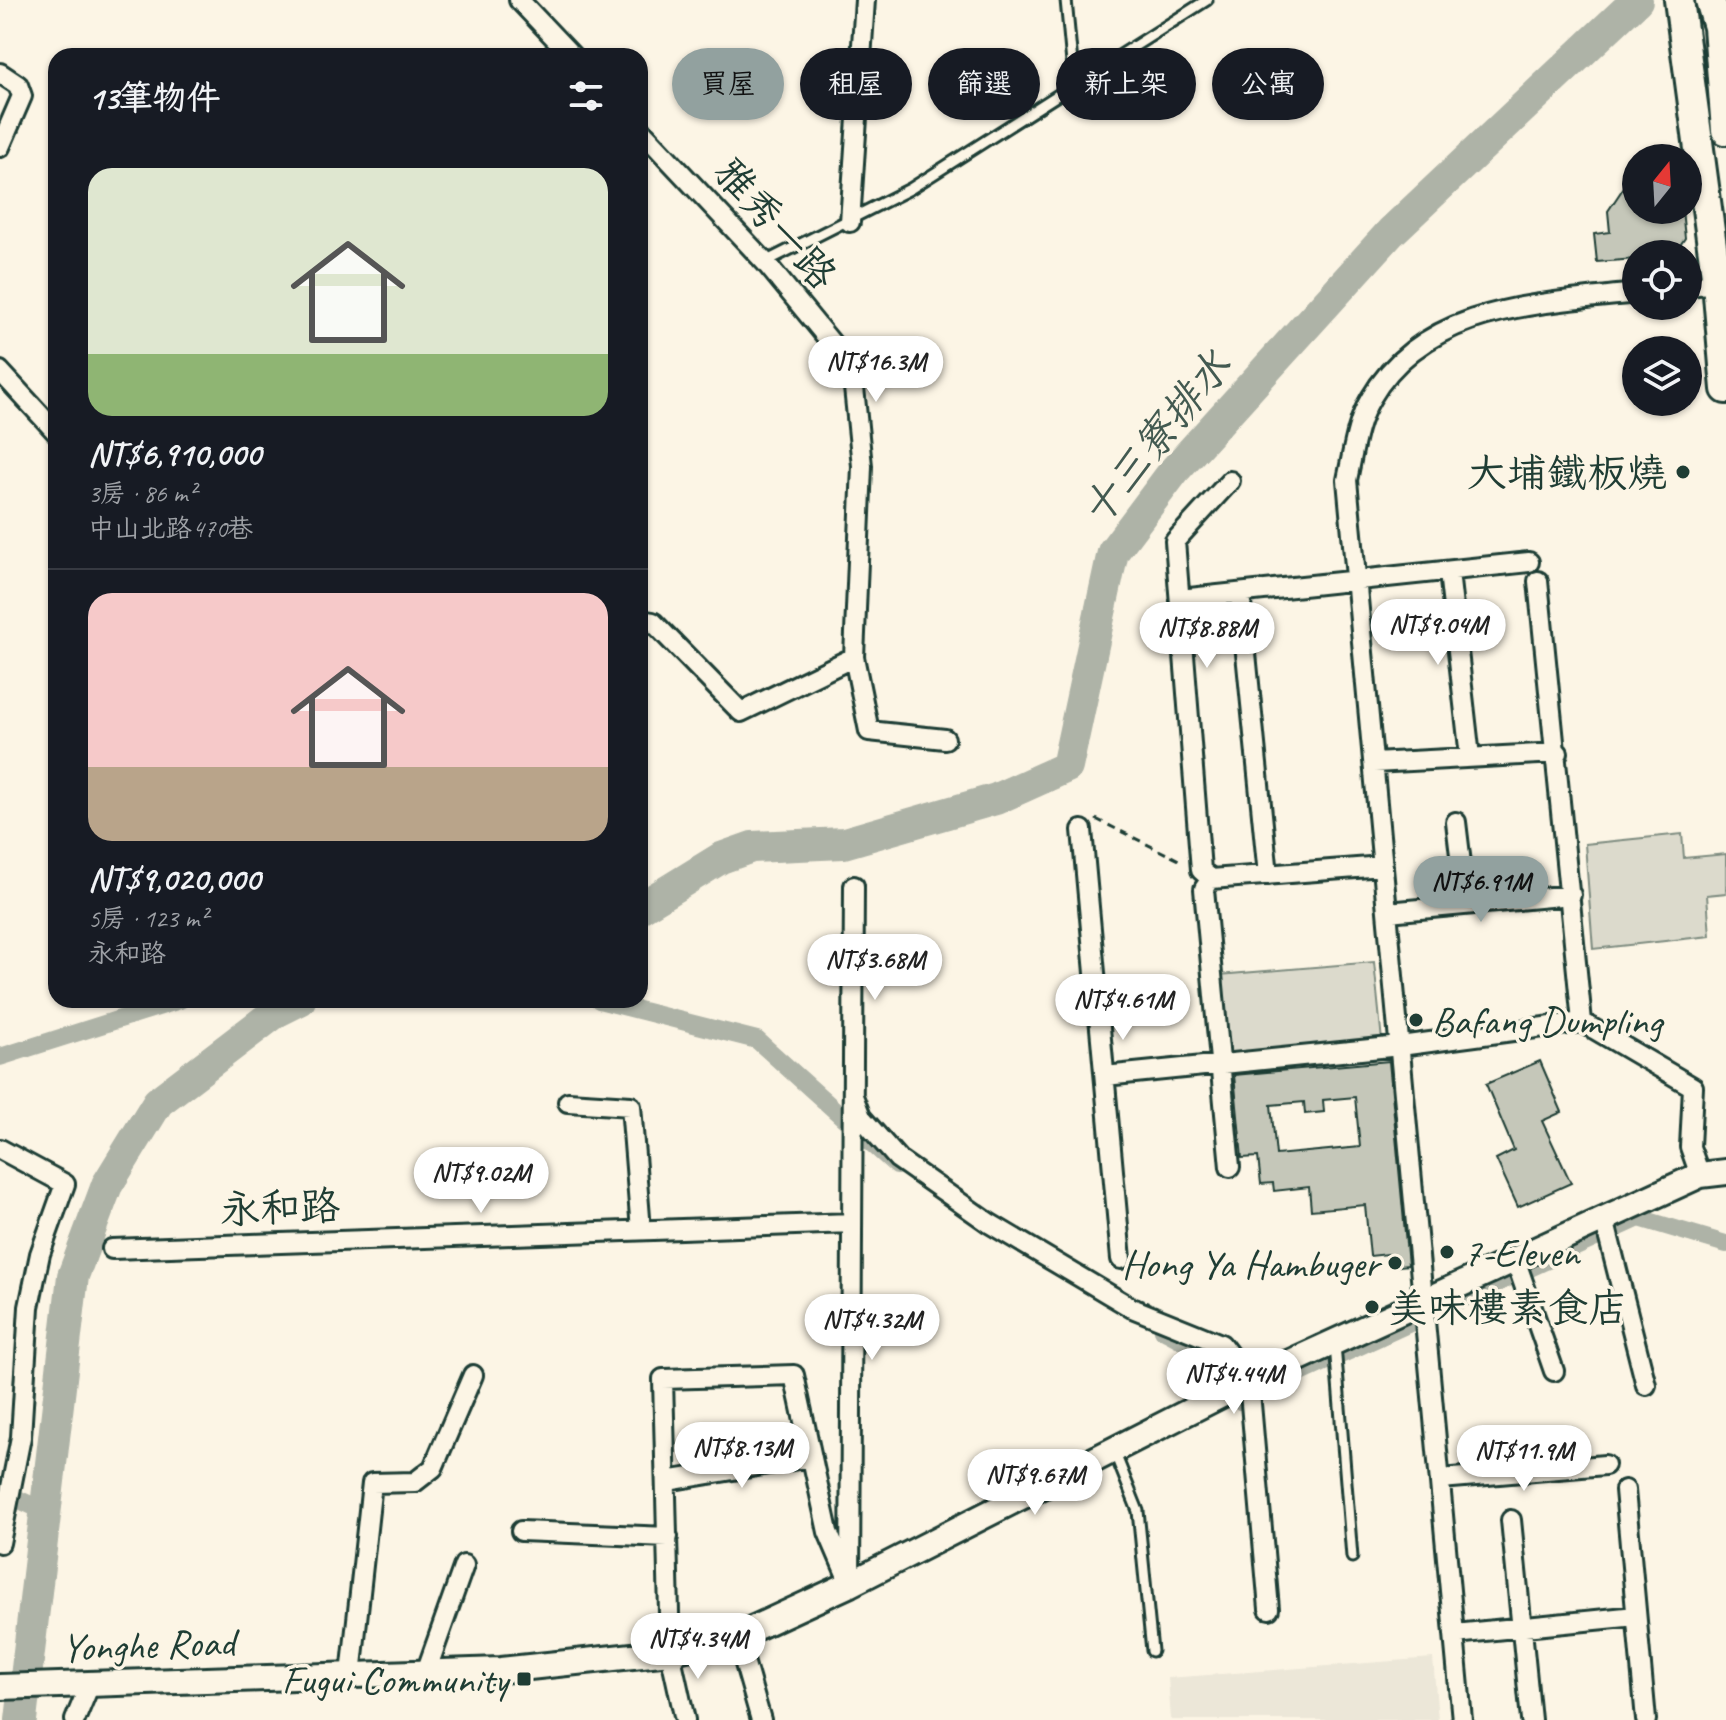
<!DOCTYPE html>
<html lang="zh-TW">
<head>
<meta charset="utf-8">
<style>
	:root { --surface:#171b24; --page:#20242c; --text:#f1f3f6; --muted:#9ea1a6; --line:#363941; --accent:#92a19f }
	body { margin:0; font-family:Caveat,"LXGW WenKai TC",sans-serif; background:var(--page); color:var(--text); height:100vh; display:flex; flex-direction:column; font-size:30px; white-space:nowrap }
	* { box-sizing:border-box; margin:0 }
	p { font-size:26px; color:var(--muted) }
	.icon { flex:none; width:44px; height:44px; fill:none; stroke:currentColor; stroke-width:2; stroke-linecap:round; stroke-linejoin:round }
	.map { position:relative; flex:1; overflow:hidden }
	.side { position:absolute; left:48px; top:48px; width:600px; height:960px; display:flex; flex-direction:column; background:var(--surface); border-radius:24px; box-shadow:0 2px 6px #0004 }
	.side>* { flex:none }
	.guide { position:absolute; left:672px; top:48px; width:760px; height:72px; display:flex; gap:16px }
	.needle { width:52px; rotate:18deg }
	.controls { position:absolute; left:1622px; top:144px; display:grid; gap:16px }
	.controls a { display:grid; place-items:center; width:80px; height:80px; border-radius:50%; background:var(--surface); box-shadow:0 2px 6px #0004; font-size:40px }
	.price { position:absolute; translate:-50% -68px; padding:0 18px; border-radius:28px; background:#fff; color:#222; font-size:26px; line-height:52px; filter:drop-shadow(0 2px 4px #0008) }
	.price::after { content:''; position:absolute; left:50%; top:48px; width:24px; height:18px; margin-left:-12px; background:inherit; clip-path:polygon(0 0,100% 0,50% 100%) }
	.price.active { background:var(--accent); color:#111 }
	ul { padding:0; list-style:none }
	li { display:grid; align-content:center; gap:16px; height:424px; padding:0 40px }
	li+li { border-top:2px solid var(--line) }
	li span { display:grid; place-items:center; height:248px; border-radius:24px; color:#555 }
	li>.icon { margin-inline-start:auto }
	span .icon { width:144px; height:144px; fill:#fffc; stroke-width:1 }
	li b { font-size:34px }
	h2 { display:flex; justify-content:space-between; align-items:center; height:96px; padding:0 40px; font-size:34px }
	.tag { padding:0 28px; border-radius:36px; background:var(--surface); box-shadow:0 2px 6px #0004; font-size:28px; line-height:72px }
	.tag.active { background:var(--accent); color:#111 }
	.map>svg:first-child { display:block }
</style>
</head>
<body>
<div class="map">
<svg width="1726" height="1720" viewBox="0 0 1726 1720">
	<rect width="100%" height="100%" fill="#fcf5e5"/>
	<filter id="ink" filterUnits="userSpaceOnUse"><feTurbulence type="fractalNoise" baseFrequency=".0125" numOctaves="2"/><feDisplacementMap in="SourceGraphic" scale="16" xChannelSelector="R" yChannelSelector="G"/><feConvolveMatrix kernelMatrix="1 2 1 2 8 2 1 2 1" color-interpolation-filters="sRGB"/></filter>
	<g filter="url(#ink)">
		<!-- built -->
		<path fill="#ece7d8" d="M 1433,1658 L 1438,1720 L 1171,1720 L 1168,1678 Z"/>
		<!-- green -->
		<path fill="#dcdacc" stroke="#7e8c80" stroke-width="2" d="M 1682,834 L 1684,858 L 1726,854 L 1726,893 L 1707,895 L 1710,936 L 1593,949 L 1585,844 Z
			M 1374,962 L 1382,1041 L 1226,1056 L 1219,975 Z"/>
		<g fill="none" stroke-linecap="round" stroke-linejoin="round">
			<!-- canal -->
			<path stroke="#aeb3a7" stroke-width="18" d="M 1636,0 L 1637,0
				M 599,1000 L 757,1040 L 897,1166
				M 0,1057 L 180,1000
				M 1163,1330 L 1206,1353 L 1240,1401 L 1639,1218 L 1726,1244
				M 0,1491 L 46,1512"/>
			<!-- river -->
			<path stroke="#aeb3a7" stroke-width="32" d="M 640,908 L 721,858 L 752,847 L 844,843 L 996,799 L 1067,767 L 1113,552 L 1174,471 L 1391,232 L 1637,0
				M 21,1720 L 73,1276 L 107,1185 L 158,1102 L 276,1012 L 300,1000"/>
		</g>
		<!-- building -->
		<path fill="#c5c7b9" stroke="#1f3d34" stroke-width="2" fill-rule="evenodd" d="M 1636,169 L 1636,210 L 1682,210 L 1685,238 L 1674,254 L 1636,254 L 1636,259 L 1597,262 L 1594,234 L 1610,232 L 1608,211 Z
			M 1389,1061 L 1408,1265 L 1389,1267 L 1388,1254 L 1370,1256 L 1365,1205 L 1311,1210 L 1309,1187 L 1274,1191 L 1273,1183 L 1261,1184 L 1258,1157 L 1242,1158 L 1234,1075 ZM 1355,1097 L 1360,1147 L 1276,1155 L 1271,1105 L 1304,1102 L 1305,1114 L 1324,1112 L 1323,1100 Z
			M 1540,1061 L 1562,1112 L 1542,1121 L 1571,1183 L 1518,1207 L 1496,1159 L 1514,1150 L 1486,1084 Z"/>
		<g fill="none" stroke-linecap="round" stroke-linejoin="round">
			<defs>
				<path id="service" d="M 1066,0 L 1074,84
					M 765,262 L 910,189 L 1207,0
					M 1335,1345 L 1352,1557
					M 1114,1451 L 1138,1511 L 1152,1651"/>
				<path id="minor" d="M 519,0 L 572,56
					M 0,73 L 18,85 L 22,96 L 0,147
					M 640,129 L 765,262 L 852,368 L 862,466 L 854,657 L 869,731 L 945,739
					M 850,222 L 865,0
					M 1688,286 L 1717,283
					M 0,371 L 56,432
					M 1230,481 L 1175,541 L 1201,870 L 1211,879 L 1383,866
					M 1449,572 L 1470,757
					M 1538,581 L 1582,1022
					M 1240,593 L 1268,875
					M 1180,599 L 1529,562
					M 640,620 L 653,622 L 741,712 L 854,657
					M 1374,763 L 1558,753
					M 1456,822 L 1466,905
					M 1082,830 L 1121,1259
					M 1211,879 L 1204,889 L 1230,1167
					M 1388,912 L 1571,895
					M 1582,1022 L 1693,1087 L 1690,1147 L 1700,1175
					M 1105,1076 L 1400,1046 L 1582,1022
					M 853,1096 L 861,1117 L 898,1159 L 989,1223 L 1132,1308 L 1221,1344 L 1249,1381 L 1269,1609
					M 568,1102 L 631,1106 L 641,1230
					M 0,1149 L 65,1184 L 40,1254 L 29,1307 L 21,1437 L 0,1543
					M 1604,1219 L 1646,1385
					M 112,1249 L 852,1223
					M 1515,1259 L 1554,1371
					M 1441,1479 L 1605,1465
					M 667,1481 L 810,1457
					M 1625,1490 L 1646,1720
					M 1511,1520 L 1531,1720
					M 521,1531 L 668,1537
					M 850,1584 L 854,886
					M 1455,1634 L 1636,1616
					M 737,1636 L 761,1720
					M 426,1672 L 464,1565
					M 351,1675 L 372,1483 L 415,1482 L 433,1468 L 473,1375
					M 75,1720 L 90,1684
					M 685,1720 L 670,1652 L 663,1379 L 794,1375 L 828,1532 L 846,1574
					M 1462,1720 L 1347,480 C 1353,453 1356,423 1371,398 C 1425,305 1540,304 1636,293"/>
				<path id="secondary" d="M 0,1687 L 501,1670 L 670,1652 L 737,1636 L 850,1584 L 1249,1381 L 1700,1175 L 1726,1172"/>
				<path id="primary" d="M 1679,0 L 1717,283 L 1726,389
					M 1710,0 L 1718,27 L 1726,130"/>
			</defs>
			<!-- service casing -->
			<use href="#service" stroke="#1f3d34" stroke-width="15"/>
			<!-- minor casing -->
			<use href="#minor" stroke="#1f3d34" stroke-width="24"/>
			<!-- secondary casing -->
			<use href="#secondary" stroke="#1f3d34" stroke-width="30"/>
			<!-- primary casing -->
			<use href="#primary" stroke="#1f3d34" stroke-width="34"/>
			<!-- path -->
			<path stroke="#1f3d34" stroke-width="3" stroke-dasharray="8 6" stroke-linecap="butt" d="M 1096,819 L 1183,862"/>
			<!-- service -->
			<use href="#service" stroke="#fcf5e5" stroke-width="9"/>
			<!-- minor -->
			<use href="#minor" stroke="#fcf5e5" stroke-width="18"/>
			<!-- secondary -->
			<use href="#secondary" stroke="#fcf5e5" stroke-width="24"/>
			<!-- primary -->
			<use href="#primary" stroke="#fcf5e5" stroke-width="28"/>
		</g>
	</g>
	<!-- markers -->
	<g fill="#1f3d34" stroke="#fcf5e5" stroke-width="3">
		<circle cx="1683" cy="472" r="8"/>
		<circle cx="1416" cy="1020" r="8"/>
		<circle cx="1447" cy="1252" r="8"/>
		<circle cx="1395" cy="1263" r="8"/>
		<circle cx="1372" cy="1307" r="8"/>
		<rect x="516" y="1671" width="16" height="16" rx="4"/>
	</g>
	<g text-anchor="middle" stroke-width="7" stroke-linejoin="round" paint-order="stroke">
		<!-- street labels -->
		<g font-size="40" fill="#1f3d34" stroke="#fcf5e5">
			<text transform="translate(776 223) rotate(48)" y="14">雅秀一路</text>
			<text transform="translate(280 1207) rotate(-2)" y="14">永和路</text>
			<text transform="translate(148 1644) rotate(-2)" y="14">Yonghe Road</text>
		</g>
		<!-- poi labels -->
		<g font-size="40" fill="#1f3d34" stroke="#fcf5e5" text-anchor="end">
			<text x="1667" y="486">大埔鐵板燒</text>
			<text x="1432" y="1034" text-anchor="start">Bafang Dumpling</text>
			<text x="1463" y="1266" text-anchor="start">7-Eleven</text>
			<text x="1379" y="1277">Hong Ya Hambuger</text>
			<text x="1388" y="1321" text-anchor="start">美味樓素食店</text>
			<text x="508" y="1693">Fugui Community</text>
		</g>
		<!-- water labels -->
		<g font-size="42" font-style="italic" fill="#435a51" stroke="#fcf5e5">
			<text transform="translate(1155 438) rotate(-51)" y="15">十三寮排水</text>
		</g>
	</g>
</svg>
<div class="controls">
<a><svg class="needle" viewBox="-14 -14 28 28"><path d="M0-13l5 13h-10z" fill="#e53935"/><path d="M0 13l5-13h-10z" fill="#9ea1a6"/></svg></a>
<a><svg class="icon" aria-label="locate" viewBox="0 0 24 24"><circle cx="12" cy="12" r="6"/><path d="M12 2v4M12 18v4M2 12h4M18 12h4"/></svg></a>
<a><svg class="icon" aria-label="layers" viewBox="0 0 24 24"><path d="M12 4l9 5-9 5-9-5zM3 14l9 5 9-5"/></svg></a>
</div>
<b class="price" style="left:876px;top:404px">NT$16.3M</b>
<b class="price" style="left:1438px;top:667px">NT$9.04M</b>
<b class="price" style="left:1207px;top:670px">NT$8.88M</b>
<b class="price active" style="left:1481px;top:924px">NT$6.91M</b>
<b class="price" style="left:875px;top:1002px">NT$3.68M</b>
<b class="price" style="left:1123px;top:1042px">NT$4.61M</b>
<b class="price" style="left:481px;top:1215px">NT$9.02M</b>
<b class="price" style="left:872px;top:1362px">NT$4.32M</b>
<b class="price" style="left:1234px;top:1416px">NT$4.44M</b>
<b class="price" style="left:742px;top:1490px">NT$8.13M</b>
<b class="price" style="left:1524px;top:1493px">NT$11.9M</b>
<b class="price" style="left:1035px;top:1517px">NT$9.67M</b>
<b class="price" style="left:698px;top:1681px">NT$4.34M</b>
<div class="guide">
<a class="tag active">買屋</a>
<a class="tag">租屋</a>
<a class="tag">篩選</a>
<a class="tag">新上架</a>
<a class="tag">公寓</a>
</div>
<section class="side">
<h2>13筆物件<svg class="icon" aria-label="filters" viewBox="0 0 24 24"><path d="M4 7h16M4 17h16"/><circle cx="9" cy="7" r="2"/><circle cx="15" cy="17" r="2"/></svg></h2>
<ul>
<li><span style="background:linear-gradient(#dfe7d0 75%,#8fb573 0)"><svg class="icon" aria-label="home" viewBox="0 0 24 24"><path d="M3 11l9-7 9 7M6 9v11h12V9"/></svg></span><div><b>NT$6,910,000</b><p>3房 · 86 m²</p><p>中山北路470巷</p></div></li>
<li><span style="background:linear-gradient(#f6c9c9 70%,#b9a48a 0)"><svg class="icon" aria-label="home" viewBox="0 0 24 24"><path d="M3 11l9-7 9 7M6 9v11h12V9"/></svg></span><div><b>NT$9,020,000</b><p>5房 · 123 m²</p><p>永和路</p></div></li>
</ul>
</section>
</div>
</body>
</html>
